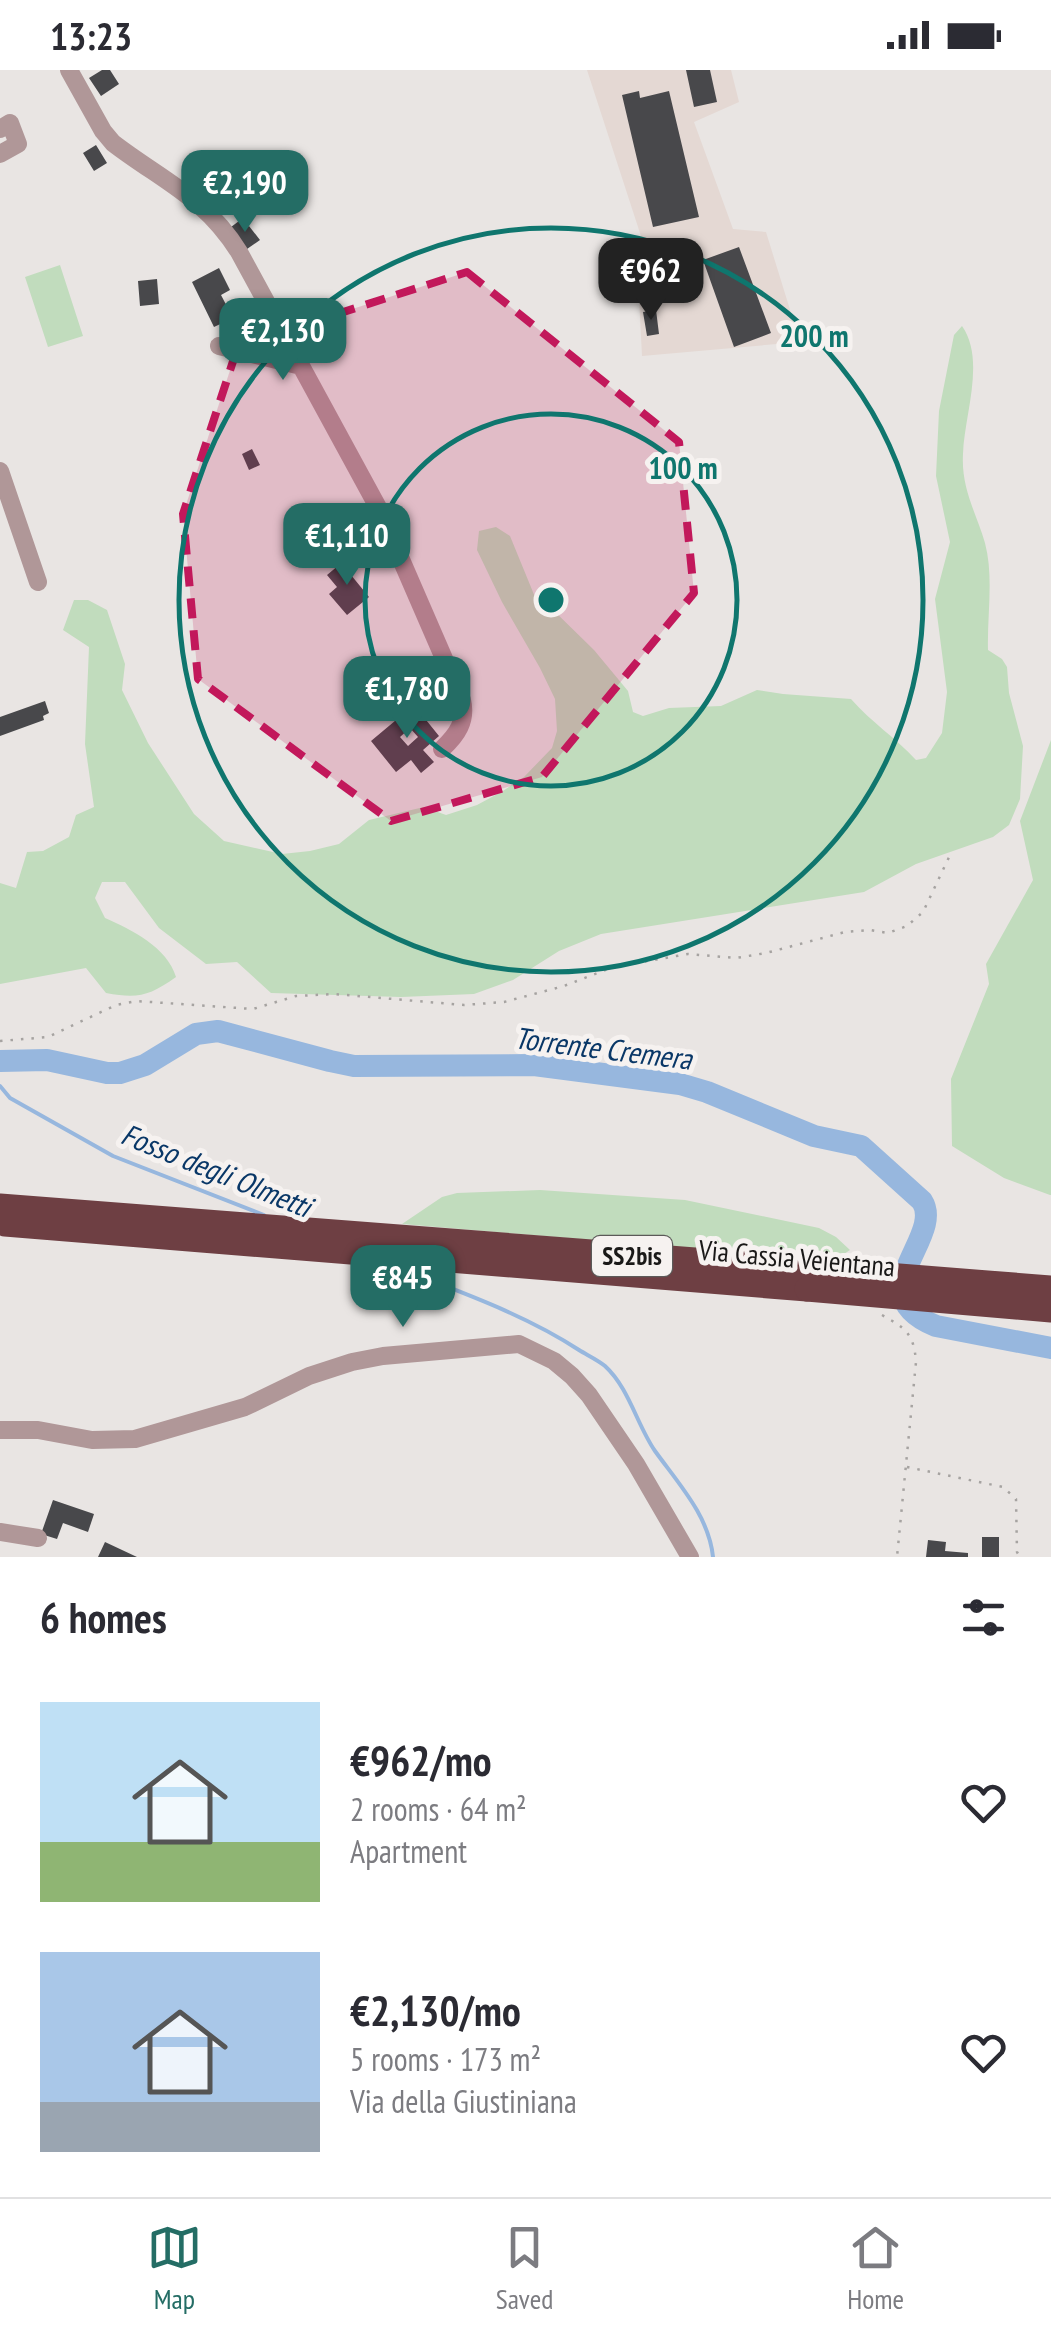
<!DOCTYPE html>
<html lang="en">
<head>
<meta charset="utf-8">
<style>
	:root { --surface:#fff; --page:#f2f2f3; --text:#2b2b33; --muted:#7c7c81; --line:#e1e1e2; --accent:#246d65 }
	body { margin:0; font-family:"PT Sans Narrow",sans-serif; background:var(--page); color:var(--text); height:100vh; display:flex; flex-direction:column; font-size:38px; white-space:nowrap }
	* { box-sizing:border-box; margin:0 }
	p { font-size:32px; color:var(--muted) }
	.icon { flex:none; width:55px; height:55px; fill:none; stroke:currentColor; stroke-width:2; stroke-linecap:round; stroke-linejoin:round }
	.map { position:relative; height:1487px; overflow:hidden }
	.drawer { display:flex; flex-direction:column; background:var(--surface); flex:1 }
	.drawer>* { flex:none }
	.price { position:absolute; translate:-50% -85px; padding:0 22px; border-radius:20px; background:var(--accent); color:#fff; font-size:32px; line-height:65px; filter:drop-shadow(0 2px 5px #0008) }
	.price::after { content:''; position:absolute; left:50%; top:60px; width:30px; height:22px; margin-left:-15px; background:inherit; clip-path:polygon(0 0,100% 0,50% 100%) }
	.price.active { background:#222; color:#fff }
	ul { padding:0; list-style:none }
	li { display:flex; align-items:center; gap:30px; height:250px; padding:0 40px }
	li span { display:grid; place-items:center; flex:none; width:280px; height:200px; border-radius:0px; color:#555 }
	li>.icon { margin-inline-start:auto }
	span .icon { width:120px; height:120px; fill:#fffc; stroke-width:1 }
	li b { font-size:42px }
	h2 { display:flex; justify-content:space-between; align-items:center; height:120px; padding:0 40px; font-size:42px }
	.status { display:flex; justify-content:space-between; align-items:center; height:70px; padding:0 50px; background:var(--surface); direction:ltr }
	.status svg { height:28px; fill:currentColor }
	.dock { display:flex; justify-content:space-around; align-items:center; height:140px; border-top:2px solid var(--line); background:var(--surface); font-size:28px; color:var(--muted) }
	.dock a { display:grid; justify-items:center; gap:5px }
	.dock .active { color:var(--accent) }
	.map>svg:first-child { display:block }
</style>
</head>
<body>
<div class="status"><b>13:23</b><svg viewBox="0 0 49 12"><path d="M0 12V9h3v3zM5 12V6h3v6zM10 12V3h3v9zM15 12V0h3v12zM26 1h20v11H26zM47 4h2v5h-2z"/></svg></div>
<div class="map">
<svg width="1051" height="1487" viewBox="0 0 1051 1487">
	<rect width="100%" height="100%" fill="#e9e5e3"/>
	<!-- built -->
	<path fill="#e4d8d3" d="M 587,0 L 731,0 L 739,32 L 694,52 L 733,159 L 766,162 L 800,272 L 642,286 L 639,228 L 651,197 Z"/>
	<!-- green -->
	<path fill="#c1dcbd" d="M 60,195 L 83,266 L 48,277 L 25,207 Z
		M 962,256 C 986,290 964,346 963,384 C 961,419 976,442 985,473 C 994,507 987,545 988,580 L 1002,589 L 1007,597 L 1009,623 L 1023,676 L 1020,729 L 1009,755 L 993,767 L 916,794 L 864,822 L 601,864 L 559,881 L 513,910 L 474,924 L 401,927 L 271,923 L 237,892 L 206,894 L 159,858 L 125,812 L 102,812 L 95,828 L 105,848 C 132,860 167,877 176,907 C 149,926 138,929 106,923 L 86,898 L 0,914 L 0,813 L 16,818 L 27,782 L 43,781 L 69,767 L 76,745 L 94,737 L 85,674 L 89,577 L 63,560 L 74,530 L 88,530 L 107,540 L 125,594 L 122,620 L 148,673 L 194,744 L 224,771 L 282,784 L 310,781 L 339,774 L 369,750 L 424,737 L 446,745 L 477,735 L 503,721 L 524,707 L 552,678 L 557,661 L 555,629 L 540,598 L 502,532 L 477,480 L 479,461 L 496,457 L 510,466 L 535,527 L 547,534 L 594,580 L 628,621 L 633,642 L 643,646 L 669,638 L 721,636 L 757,620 L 783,624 L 851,629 C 871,652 896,668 916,690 L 926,688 L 942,663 L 947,622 L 935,529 L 950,472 L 936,406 L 939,341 L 954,265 Z
		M 1051,670 L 1051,1125 L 1050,1125 L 1004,1108 L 952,1076 L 951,1009 L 989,914 L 986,894 L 1033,810 L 1020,751 Z
		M 540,1120 L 685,1130 L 819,1158 L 836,1167 L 850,1180 L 838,1188 L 827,1190 L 402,1154 L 442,1127 L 457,1123 Z"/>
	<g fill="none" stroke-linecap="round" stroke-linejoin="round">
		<!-- stream -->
		<path stroke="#97b7de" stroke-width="4" d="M 0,1016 L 10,1028 L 113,1086 L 264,1145
			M 399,1198 C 460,1222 524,1244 579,1280 C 587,1285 598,1290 605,1296 C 629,1318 637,1355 655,1381 C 678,1413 709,1446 713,1487"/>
		<!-- river -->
		<path stroke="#97b7de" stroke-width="22" d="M 0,991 L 47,990 L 107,1003 L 120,1003 L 145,995 L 196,964 L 218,961 L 330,991 L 354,996 L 534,995 L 680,1014 L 707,1022 L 814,1066 L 861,1076 L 922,1131 C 945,1167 857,1224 936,1256 L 1051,1278"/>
	</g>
	<!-- building -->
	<path fill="#48484b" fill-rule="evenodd" d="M 102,0 L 110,0 L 119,14 L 101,26 L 89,8 Z
		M 686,0 L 710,0 L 717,32 L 694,37 Z
		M 639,21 L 640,28 L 669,21 L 699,147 L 653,157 L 622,25 Z
		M 96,75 L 107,93 L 94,101 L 83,83 Z
		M 239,151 L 245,159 L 249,156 L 260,170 L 247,179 L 231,157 Z
		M 739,177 L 771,263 L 734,277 L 703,190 Z
		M 219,198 L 230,220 L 221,225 L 233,248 L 214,257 L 192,212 Z
		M 157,209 L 159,234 L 140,236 L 138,211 Z
		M 656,240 L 659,264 L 647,266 L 643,242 Z
		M 252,379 L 260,395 L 249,400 L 242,384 Z
		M 345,490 L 355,502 L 351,505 L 369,527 L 347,545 L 329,524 L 337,517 L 327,505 Z
		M 45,631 L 49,643 L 43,646 L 44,650 L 0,666 L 0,647 Z
		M 414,635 L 439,666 L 423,680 L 434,692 L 421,703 L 411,690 L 396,702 L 371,671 ZM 410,658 L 418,667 L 408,676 L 400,667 Z
		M 53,1430 L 94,1444 L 88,1462 L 63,1453 L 57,1469 L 41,1464 Z
		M 982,1467 L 999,1467 L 999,1487 L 982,1487 Z
		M 928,1470 L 946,1472 L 945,1481 L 968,1483 L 968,1487 L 926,1487 Z
		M 105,1472 L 137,1487 L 98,1487 Z"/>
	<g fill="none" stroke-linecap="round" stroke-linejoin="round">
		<!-- path -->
		<path stroke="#a6a3a1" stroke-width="2.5" stroke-dasharray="2.5 8" stroke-linecap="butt" d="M 0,971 L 48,967 L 116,935 L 136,931 L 253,939 L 296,926 L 334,924 L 464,935 L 504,932 L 564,916 L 613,897 L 688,884 L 736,888 L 766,883 L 845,862 L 870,860 L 888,863 L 907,856 L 923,842 L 951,783
			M 882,1245 C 905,1258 914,1263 916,1292 L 897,1487
			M 907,1397 L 1003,1417 L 1016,1429 L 1017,1482 L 1020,1487"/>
		<!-- minor -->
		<path stroke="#b09798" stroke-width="18" d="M 69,0 L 103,61 L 113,73 C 161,110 205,127 239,182 L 380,441 L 462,630 C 467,651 457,665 442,679
			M 0,59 L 10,53 L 18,74 L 0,84
			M 219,276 L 301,296
			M 0,401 L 38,512
			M 0,1360 L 38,1360 L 92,1370 L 135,1369 L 245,1337 L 309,1306 L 352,1292 L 383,1286 L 519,1274 L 554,1291 L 572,1306 L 589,1325 L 636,1394 L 690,1487
			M 0,1462 L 38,1468"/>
		<!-- highway -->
		<path stroke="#6e3f43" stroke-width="25" d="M 0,1136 L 811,1199
			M 5,1154 L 807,1219"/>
		<!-- highway-bridge -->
		<path stroke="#6e3f43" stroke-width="25" d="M 811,1199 L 1051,1218
			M 807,1219 L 1051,1240"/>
	</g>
	<!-- marked area -->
	<path fill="#c2185b" fill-opacity="0.2" stroke="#c2185b" stroke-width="8" stroke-dasharray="20 12" stroke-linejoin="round" d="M 467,202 L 679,372 L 694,523 L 542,707 L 391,751 L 198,609 L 183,444 L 238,276 Z"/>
	<!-- distance rings -->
	<g fill="none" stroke="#0f766e" stroke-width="5">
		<circle cx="551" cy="530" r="186"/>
		<circle cx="551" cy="530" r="372"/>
	</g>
	<g text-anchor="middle" stroke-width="10" stroke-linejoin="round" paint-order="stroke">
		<!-- shield labels -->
		<rect fill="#f6f2f0" stroke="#5c5a59" stroke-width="2.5" x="592" y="1166" width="80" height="40" rx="8"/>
		<g font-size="25" font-weight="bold" fill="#1a1918">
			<text x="632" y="1195">SS2bis</text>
		</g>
		<!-- street labels -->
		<g font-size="28" fill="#1a1918" stroke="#f6f2f0">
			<text transform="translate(797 1188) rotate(5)" y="10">Via Cassia Veientana</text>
		</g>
		<!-- water labels -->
		<g font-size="30" font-style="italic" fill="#093767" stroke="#f6f2f0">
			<text transform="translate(603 979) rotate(7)" y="10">Torrente Cremera</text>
			<text transform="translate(216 1101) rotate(22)" y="10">Fosso degli Olmetti</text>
		</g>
	</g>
	<circle cx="551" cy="530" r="15" fill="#0f766e" stroke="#f6f2f0" stroke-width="5"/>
	<g font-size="30" text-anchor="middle" font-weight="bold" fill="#0f766e" stroke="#f6f2f0" stroke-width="10" stroke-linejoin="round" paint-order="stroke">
		<text x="814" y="277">200 m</text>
		<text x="683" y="409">100 m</text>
	</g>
</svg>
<b class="price" style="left:245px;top:165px">€2,190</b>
<b class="price active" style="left:651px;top:253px">€962</b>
<b class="price" style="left:283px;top:313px">€2,130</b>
<b class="price" style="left:347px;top:518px">€1,110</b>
<b class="price" style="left:407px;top:671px">€1,780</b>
<b class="price" style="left:403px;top:1260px">€845</b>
</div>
<section class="drawer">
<h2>6 homes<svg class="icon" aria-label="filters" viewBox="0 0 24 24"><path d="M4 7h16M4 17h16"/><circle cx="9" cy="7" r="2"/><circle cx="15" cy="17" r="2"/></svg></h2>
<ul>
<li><span style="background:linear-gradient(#bfe0f5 70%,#8fb573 0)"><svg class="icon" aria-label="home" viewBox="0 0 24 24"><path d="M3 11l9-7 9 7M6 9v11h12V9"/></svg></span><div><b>€962/mo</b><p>2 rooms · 64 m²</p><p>Apartment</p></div><svg class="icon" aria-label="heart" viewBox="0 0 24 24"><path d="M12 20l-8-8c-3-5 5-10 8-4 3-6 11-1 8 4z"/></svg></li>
<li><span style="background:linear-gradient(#a9c7e8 75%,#9aa5b1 0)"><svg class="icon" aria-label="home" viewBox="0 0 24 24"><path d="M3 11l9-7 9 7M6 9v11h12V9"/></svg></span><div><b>€2,130/mo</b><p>5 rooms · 173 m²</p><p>Via della Giustiniana</p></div><svg class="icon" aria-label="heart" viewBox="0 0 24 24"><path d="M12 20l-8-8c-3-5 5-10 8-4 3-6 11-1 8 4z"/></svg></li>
</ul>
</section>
<nav class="dock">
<a class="active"><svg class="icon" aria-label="map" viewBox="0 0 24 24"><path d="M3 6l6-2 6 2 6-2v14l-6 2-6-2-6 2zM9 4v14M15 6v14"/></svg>Map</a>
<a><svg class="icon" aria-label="saved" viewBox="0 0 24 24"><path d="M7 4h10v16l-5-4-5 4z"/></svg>Saved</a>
<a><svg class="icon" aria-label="home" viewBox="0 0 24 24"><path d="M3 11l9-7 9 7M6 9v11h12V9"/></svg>Home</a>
</nav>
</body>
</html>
